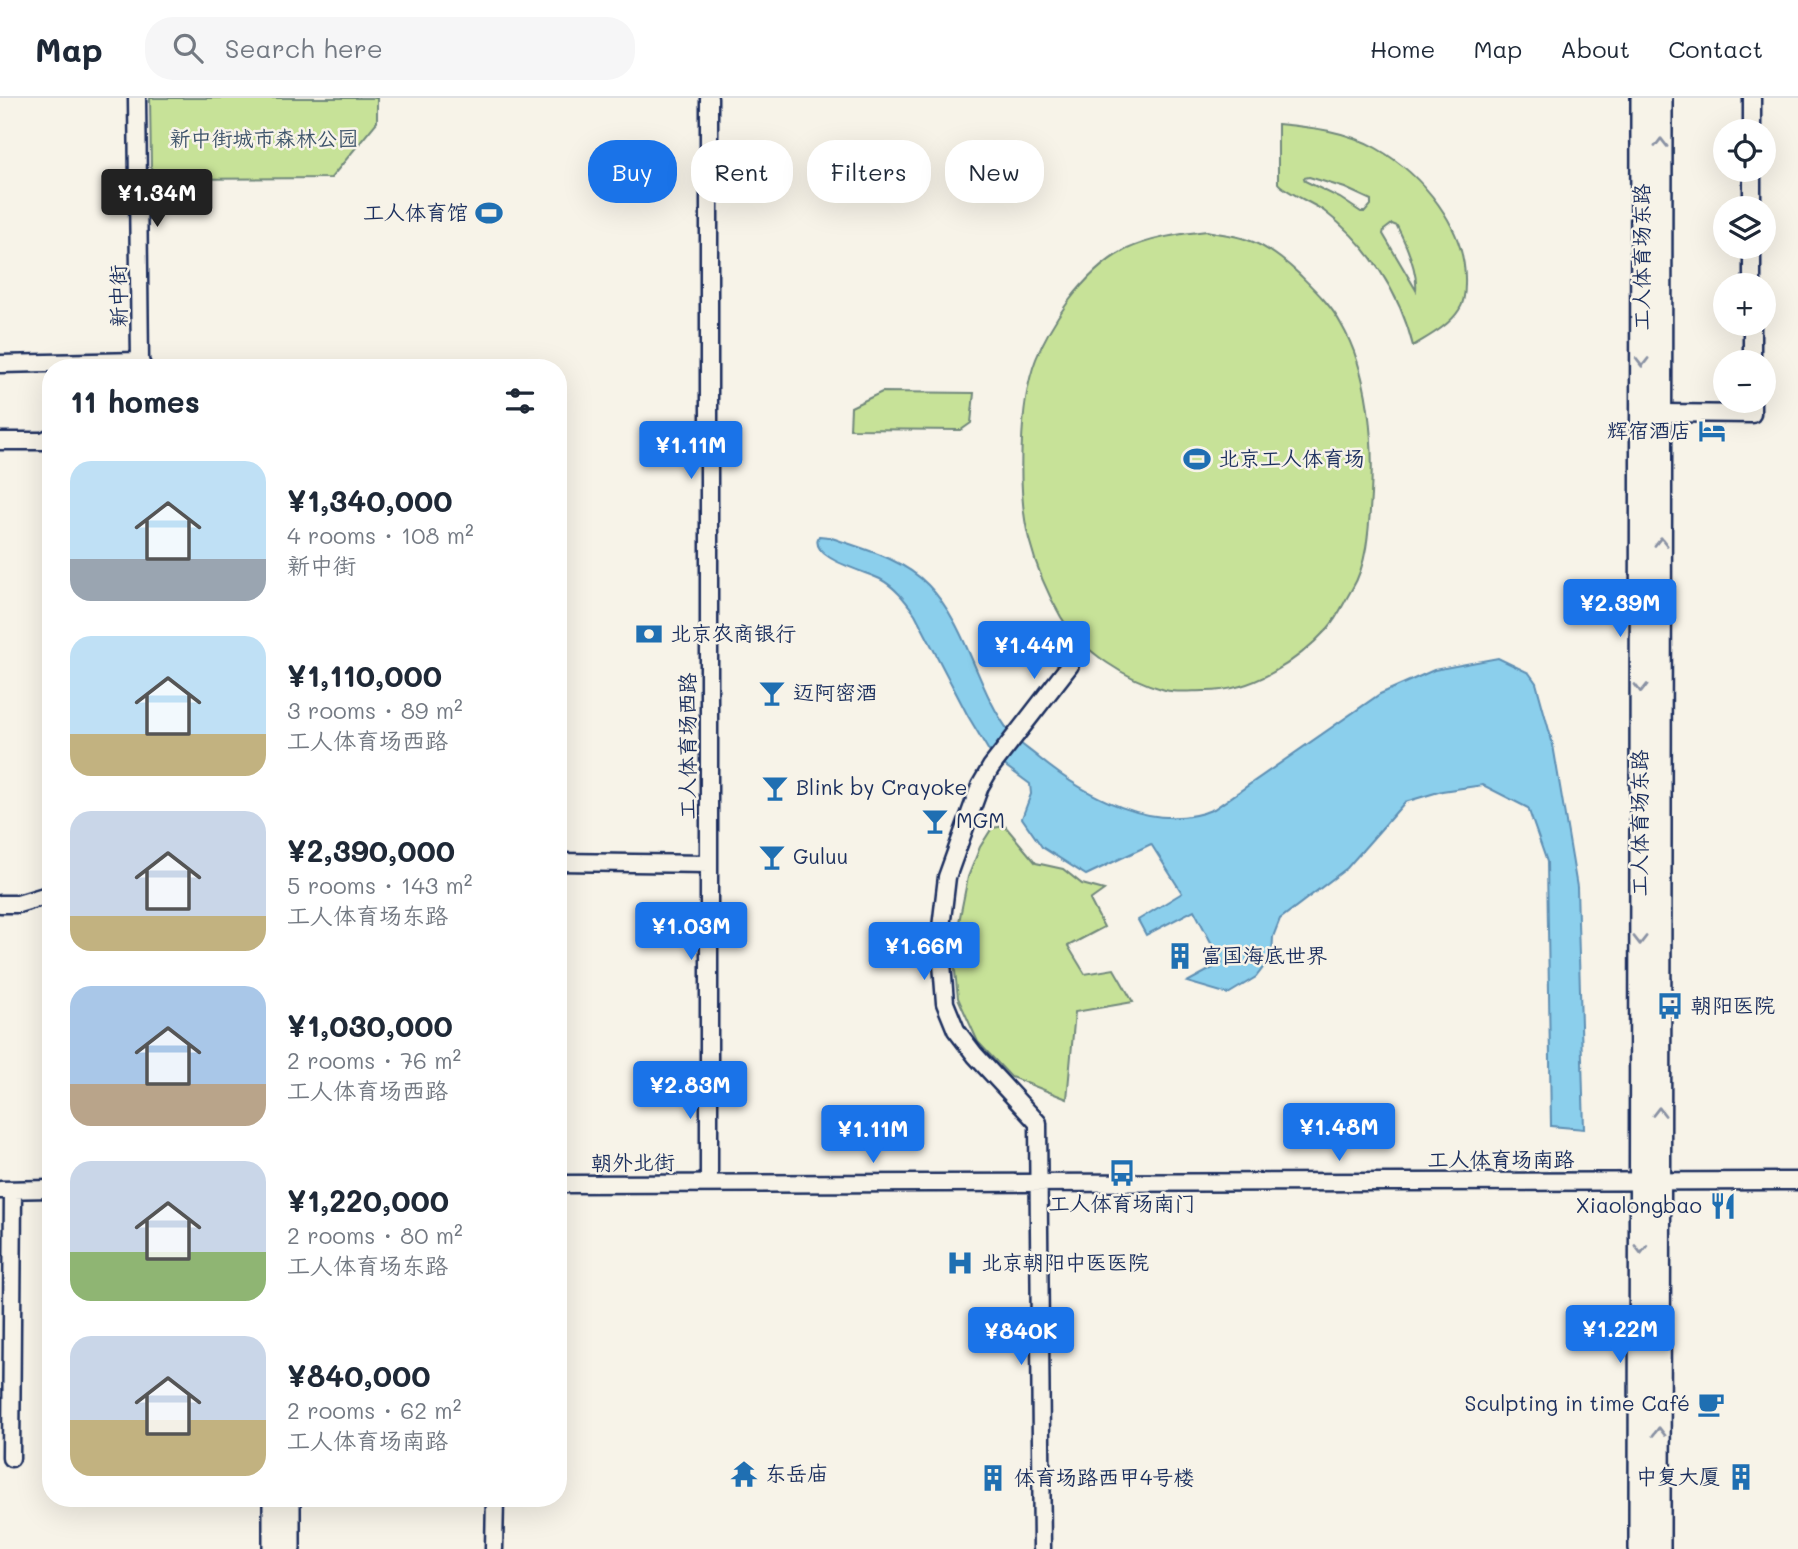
<!DOCTYPE html>
<html lang="en">
<head>
<meta charset="utf-8">
<style>
	:root { --surface:#fff; --page:#f6f6f7; --text:#1f2937; --muted:#747a83; --line:#e0e1e3; --accent:#1a73e8 }
	body { margin:0; font-family:Mali,"LXGW WenKai TC",sans-serif; background:var(--page); color:var(--text); height:100vh; display:flex; flex-direction:column; font-size:26px; white-space:nowrap }
	* { box-sizing:border-box; margin:0 }
	p { font-size:23px; color:var(--muted) }
	.icon { flex:none; width:38px; height:38px; fill:none; stroke:currentColor; stroke-width:2; stroke-linecap:round; stroke-linejoin:round }
	.map { position:relative; flex:1; overflow:hidden }
	.drawer { position:absolute; left:42px; top:261px; width:525px; height:1148px; display:flex; flex-direction:column; background:var(--surface); border-radius:28px; box-shadow:0 7px 28px #0002 }
	.drawer>* { flex:none }
	.top-card { position:absolute; left:588px; top:42px; width:665px; height:63px; display:flex; gap:14px }
	.tools { position:absolute; left:1713px; top:21px; display:grid; gap:14px }
	.tools a { display:grid; place-items:center; width:63px; height:63px; border-radius:50%; background:var(--surface); box-shadow:0 7px 28px #0002; font-size:35px }
	.price { position:absolute; translate:-50% -60px; padding:0 16px; border-radius:7px; background:var(--accent); color:#fff; font-size:23px; line-height:46px; filter:drop-shadow(0 2px 4px #0008) }
	.price::after { content:''; position:absolute; left:50%; top:42px; width:21px; height:16px; margin-left:-10px; background:inherit; clip-path:polygon(0 0,100% 0,50% 100%) }
	.price.current { background:#222; color:#fff }
	ul { padding:0; list-style:none }
	li { display:flex; align-items:center; gap:21px; height:175px; padding:0 28px }
	li span { display:grid; place-items:center; flex:none; width:196px; height:140px; border-radius:21px; color:#555 }
	li>.icon { margin-inline-start:auto }
	span .icon { width:84px; height:84px; fill:#fffc; stroke-width:1 }
	li b { font-size:30px }
	h2 { display:flex; justify-content:space-between; align-items:center; height:84px; padding:0 28px; font-size:30px }
	.tag { padding:0 24px; border-radius:28px; background:var(--surface); box-shadow:0 7px 28px #0002; font-size:24px; line-height:63px }
	.tag.current { background:var(--accent); color:#fff }
	header { display:flex; align-items:center; gap:42px; box-sizing:border-box; height:98px; padding:0 35px; background:var(--surface); border-bottom:2px solid var(--line) }
	header strong { font-size:33px }
	nav { display:flex; gap:38px; margin-inline-start:auto; font-size:24px }
	.search { width:490px; height:63px; background:var(--page); display:flex; align-items:center; gap:18px; box-sizing:border-box; padding:0 24px; border-radius:28px; color:var(--muted); font-size:26px }
	.map>svg:first-child { display:block }
</style>
</head>
<body>
<header>
<strong>Map</strong>
<div class="search"><svg class="icon" aria-label="search" viewBox="0 0 24 24"><circle cx="10" cy="10" r="6"/><path d="M15 15l6 6"/></svg>Search here</div>
<nav><a>Home</a><a>Map</a><a>About</a><a>Contact</a></nav>
</header>
<div class="map">
<svg width="1798" height="1451" viewBox="0 0 1798 1451">
	<rect width="100%" height="100%" fill="#f7f3e8"/>
	<filter id="ink" filterUnits="userSpaceOnUse"><feTurbulence type="fractalNoise" baseFrequency=".0143" numOctaves="2"/><feDisplacementMap in="SourceGraphic" scale="14" xChannelSelector="R" yChannelSelector="G"/><feConvolveMatrix kernelMatrix="1 2 1 2 8 2 1 2 1" color-interpolation-filters="sRGB"/></filter>
	<g filter="url(#ink)">
		<!-- green -->
		<path fill="#c7e298" stroke="#71887b" stroke-width="2" fill-rule="evenodd" d="M 150,0 L 377,0 L 377,24 L 331,80 L 159,81 L 151,69 Z
			M 1278,26 C 1311,29 1346,33 1376,50 C 1422,76 1467,130 1465,186 C 1465,195 1464,205 1459,212 C 1449,228 1429,238 1413,248 C 1400,195 1368,146 1324,113 C 1314,106 1282,92 1278,85 ZM 1309,79 L 1345,90 L 1371,102 L 1371,107 L 1365,114 L 1361,114 L 1340,100 L 1305,83 L 1304,80 ZM 1392,126 L 1397,128 C 1406,146 1418,172 1416,192 L 1383,136 L 1384,132 Z
			M 1207,133 C 1219,136 1233,137 1245,141 C 1265,147 1284,162 1299,176 C 1314,191 1331,207 1341,226 C 1369,274 1374,342 1371,397 C 1369,427 1368,465 1352,491 C 1344,504 1338,519 1328,530 C 1297,564 1252,594 1204,593 C 1192,593 1177,595 1165,592 C 1127,582 1082,553 1061,519 C 1047,495 1036,468 1029,441 C 1017,395 1019,305 1036,261 C 1044,241 1055,222 1068,204 C 1083,184 1102,164 1125,152 C 1151,140 1178,136 1207,133 Z
			M 882,294 L 974,295 L 971,325 L 961,332 L 850,331 L 851,309 Z
			M 1005,728 L 1036,765 L 1063,771 L 1082,786 L 1104,792 L 1090,802 L 1104,829 L 1068,848 L 1085,876 L 1114,871 L 1133,904 L 1075,914 L 1067,1001 L 1011,979 L 978,944 L 958,900 L 954,864 L 959,824 L 968,779 L 980,749 L 992,730 Z"/>
		<!-- water -->
		<path fill="#8bcfec" stroke="#5e8fb3" stroke-width="2" d="M 819,438 L 829,439 C 863,451 902,460 928,487 C 968,528 977,593 1011,636 C 1018,645 1030,652 1039,660 C 1084,697 1155,737 1214,711 L 1380,596 L 1434,572 L 1498,560 L 1529,575 L 1536,585 L 1553,647 L 1577,789 L 1584,1031 L 1551,1028 L 1547,764 L 1528,710 L 1483,687 L 1442,693 L 1405,704 L 1347,770 L 1280,821 L 1273,839 L 1272,858 L 1256,879 L 1228,896 L 1187,884 L 1222,865 L 1194,812 L 1146,837 L 1138,822 L 1182,795 L 1151,746 L 1086,777 L 1042,749 L 1022,720 L 1031,696 L 1030,686 L 992,658 L 968,618 L 915,516 C 905,502 895,489 880,481 C 865,473 807,460 819,438 Z"/>
		<g fill="none" stroke-linecap="round" stroke-linejoin="round">
			<defs>
				<path id="minor" d="M 137,0 L 140,263 L 143,270
					M 1752,33 L 1752,0
					M 1752,110 L 1752,72
					M 1752,187 L 1752,149
					M 1752,264 L 1752,226
					M 0,266 L 140,263
					M 1661,315 L 1752,316 L 1752,303
					M 0,343 L 43,343 L 51,339
					M 558,764 L 709,766
					M 0,806 L 18,806 L 51,796
					M 709,1085 L 709,0
					M 558,1086 L 1798,1083
					M 0,1092 L 51,1091
					M 11,1360 L 13,1092
					M 494,1451 L 495,1400
					M 1042,1451 L 1038,1025 L 975,957 L 956,932 L 945,905 L 940,838 L 947,779 L 980,688 L 991,669 L 1070,567"/>
				<path id="major" d="M 274,1451 L 274,1400
					M 289,1451 L 289,1400
					M 1640,1451 L 1642,0
					M 1659,1451 L 1661,0"/>
			</defs>
			<!-- minor casing -->
			<use href="#minor" stroke="#1b2f5e" stroke-width="21"/>
			<!-- major casing -->
			<use href="#major" stroke="#1b2f5e" stroke-width="26"/>
			<!-- minor -->
			<use href="#minor" stroke="#f7f3e8" stroke-width="16"/>
			<!-- major -->
			<use href="#major" stroke="#f7f3e8" stroke-width="21"/>
		</g>
		<!-- one-way arrows -->
		<defs><path id="oneway-chevron" d="M-2-3.5L2.5 0L-2 3.5" fill="none" stroke-width="1.6" stroke-linecap="round" stroke-linejoin="round" transform="scale(1.75)"/></defs>
		<g stroke="#8991a3">
			<use href="#oneway-chevron" transform="translate(1661 45) rotate(-90)"/>
			<use href="#oneway-chevron" transform="translate(1642 264) rotate(90)"/>
			<use href="#oneway-chevron" transform="translate(1661 444) rotate(-90)"/>
			<use href="#oneway-chevron" transform="translate(1641 590) rotate(90)"/>
			<use href="#oneway-chevron" transform="translate(1640 842) rotate(90)"/>
			<use href="#oneway-chevron" transform="translate(1659 1014) rotate(-90)"/>
			<use href="#oneway-chevron" transform="translate(1641 1151) rotate(90)"/>
			<use href="#oneway-chevron" transform="translate(1659 1334) rotate(-90)"/>
		</g>
	</g>
	<!-- icons -->
	<defs>
		<symbol id="stadium-bare" viewBox="-9 -9 18 18"><path d="M0-5a6.5 5 0 1 0 0 10a6.5 5 0 1 0 0-10ZM-3.5-1.8h7v3.6h-7Z" fill="#1f6fb2" stroke="#f7f3e8" stroke-width="2.5" paint-order="stroke"/></symbol>
		<symbol id="hotel-bare" viewBox="-9 -9 18 18"><path d="M-6-4.5h1.5V1H6V5H4.5V3h-9V5H-6ZM-4 0a1.8 1.8 0 1 1 3.6 0ZM.5 0V-2.5h3Q6-2.5 6 0Z" fill="#1f6fb2" stroke="#f7f3e8" stroke-width="2.5" paint-order="stroke"/></symbol>
		<symbol id="bank-bare" viewBox="-9 -9 18 18"><path d="M-6-4H6V4H-6ZM0-2.3a2.3 2.3 0 1 0 0 4.6a2.3 2.3 0 1 0 0-4.6Z" fill="#1f6fb2" stroke="#f7f3e8" stroke-width="2.5" paint-order="stroke"/></symbol>
		<symbol id="bar-bare" viewBox="-9 -9 18 18"><path d="M-6-5H6L.8 .8V4.5H3.5V6h-7V4.5H-.8V.8Z" fill="#1f6fb2" stroke="#f7f3e8" stroke-width="2.5" paint-order="stroke"/></symbol>
		<symbol id="building-bare" viewBox="-9 -9 18 18"><path d="M-4-6H4V6H1V3H-1V6H-4ZM-2.5-4.3h1.7v1.8h-1.7ZM.8-4.3h1.7v1.8H.8ZM-2.5-1h1.7V.8h-1.7ZM.8-1h1.7V.8H.8Z" fill="#1f6fb2" stroke="#f7f3e8" stroke-width="2.5" paint-order="stroke"/></symbol>
		<symbol id="bus-bare" viewBox="-9 -9 18 18"><path d="M-5-6H5V4H4V6H2V4H-2V6H-4V4H-5ZM-3.5-4V0h7V-4ZM-3.5 1.2v1.5H-2V1.2ZM2 1.2v1.5H3.5V1.2Z" fill="#1f6fb2" stroke="#f7f3e8" stroke-width="2.5" paint-order="stroke"/></symbol>
		<symbol id="restaurant-bare" viewBox="-9 -9 18 18"><path d="M-5-6h1v4h1v-4h1v4h1v-4h1v5L-1.5 .5V6h-2V.5L-5-1ZM5-6V6H3V1.5H1.5Q1.5-4 5-6Z" fill="#1f6fb2" stroke="#f7f3e8" stroke-width="2.5" paint-order="stroke"/></symbol>
		<symbol id="hospital-bare" viewBox="-9 -9 18 18"><path d="M-5-5h3v3.5h4V-5h3V5h-3V1.5h-4V5h-3Z" fill="#1f6fb2" stroke="#f7f3e8" stroke-width="2.5" paint-order="stroke"/></symbol>
		<symbol id="cafe-bare" viewBox="-9 -9 18 18"><path d="M-5.5-4.5H6V0H3Q3 3.5 0 3.5H-2.5Q-5.5 3.5-5.5 0ZM3-3.2v2h1.7v-2ZM-6 4.5H4V6H-6Z" fill="#1f6fb2" stroke="#f7f3e8" stroke-width="2.5" paint-order="stroke"/></symbol>
		<symbol id="temple-bare" viewBox="-9 -9 18 18"><path d="M0-6L5-2H3V0L6.5 2.5H4V6H1.5V3h-3V6H-4V2.5H-6.5L-3 0V-2H-5Z" fill="#1f6fb2" stroke="#f7f3e8" stroke-width="2.5" paint-order="stroke"/></symbol>
	</defs>
	<g fill-rule="evenodd">
		<use href="#stadium-bare" x="470" y="96" width="38" height="38"/>
		<use href="#hotel-bare" x="1693" y="314" width="38" height="38"/>
		<use href="#stadium-bare" x="1178" y="342" width="38" height="38"/>
		<use href="#bank-bare" x="630" y="517" width="38" height="38"/>
		<use href="#bar-bare" x="753" y="576" width="38" height="38"/>
		<use href="#bar-bare" x="756" y="671" width="38" height="38"/>
		<use href="#bar-bare" x="916" y="704" width="38" height="38"/>
		<use href="#bar-bare" x="753" y="740" width="38" height="38"/>
		<use href="#building-bare" x="1161" y="839" width="38" height="38"/>
		<use href="#bus-bare" x="1651" y="889" width="38" height="38"/>
		<use href="#bus-bare" x="1103" y="1056" width="38" height="38"/>
		<use href="#restaurant-bare" x="1704" y="1089" width="38" height="38"/>
		<use href="#hospital-bare" x="941" y="1146" width="38" height="38"/>
		<use href="#cafe-bare" x="1692" y="1287" width="38" height="38"/>
		<use href="#temple-bare" x="725" y="1357" width="38" height="38"/>
		<use href="#building-bare" x="1722" y="1360" width="38" height="38"/>
		<use href="#building-bare" x="974" y="1361" width="38" height="38"/>
	</g>
	<g text-anchor="middle" stroke-width="5" stroke-linejoin="round" paint-order="stroke">
		<!-- park labels -->
		<g font-size="21" fill="#3d536a" stroke="#f7f3e8">
			<text x="264" y="48">新中街城市森林公园</text>
		</g>
		<!-- poi labels -->
		<g font-size="21" fill="#1b2f5e" stroke="#f7f3e8" text-anchor="start">
			<text x="468" y="122" text-anchor="end">工人体育馆</text>
			<text x="1691" y="340" text-anchor="end">辉宿酒店</text>
			<text x="1218" y="368">北京工人体育场</text>
			<text x="670" y="543">北京农商银行</text>
			<text x="793" y="602">迈阿密酒</text>
			<text x="796" y="697">Blink by Crayoke</text>
			<text x="956" y="730">MGM</text>
			<text x="793" y="766">Guluu</text>
			<text x="1201" y="865">富国海底世界</text>
			<text x="1691" y="915">朝阳医院</text>
			<text x="1122" y="1113" text-anchor="middle">工人体育场南门</text>
			<text x="1702" y="1115" text-anchor="end">Xiaolongbao</text>
			<text x="981" y="1172">北京朝阳中医医院</text>
			<text x="1690" y="1313" text-anchor="end">Sculpting in time Café</text>
			<text x="765" y="1383">东岳庙</text>
			<text x="1720" y="1386" text-anchor="end">中复大厦</text>
			<text x="1014" y="1387">体育场路西甲4号楼</text>
		</g>
		<!-- street labels -->
		<g font-size="21" fill="#1b2f5e" stroke="#f7f3e8">
			<text transform="translate(1642 159) rotate(-90)" y="7">工人体育场东路</text>
			<text transform="translate(119 198) rotate(-91)" y="7">新中街</text>
			<text transform="translate(688 648) rotate(-90)" y="7">工人体育场西路</text>
			<text transform="translate(1640 725) rotate(-90)" y="7">工人体育场东路</text>
			<text x="1501" y="1069">工人体育场南路</text>
			<text transform="translate(633 1065) rotate(-1)" y="7">朝外北街</text>
		</g>
	</g>
</svg>
<div class="tools">
<a><svg class="icon" aria-label="locate" viewBox="0 0 24 24"><circle cx="12" cy="12" r="6"/><path d="M12 2v4M12 18v4M2 12h4M18 12h4"/></svg></a>
<a><svg class="icon" aria-label="layers" viewBox="0 0 24 24"><path d="M12 4l9 5-9 5-9-5zM3 14l9 5 9-5"/></svg></a>
<a>+</a>
<a>−</a>
</div>
<b class="price current" style="left:157px;top:131px">¥1.34M</b>
<b class="price" style="left:691px;top:383px">¥1.11M</b>
<b class="price" style="left:1620px;top:541px">¥2.39M</b>
<b class="price" style="left:1034px;top:583px">¥1.44M</b>
<b class="price" style="left:691px;top:864px">¥1.03M</b>
<b class="price" style="left:924px;top:884px">¥1.66M</b>
<b class="price" style="left:690px;top:1023px">¥2.83M</b>
<b class="price" style="left:1339px;top:1065px">¥1.48M</b>
<b class="price" style="left:873px;top:1067px">¥1.11M</b>
<b class="price" style="left:1620px;top:1267px">¥1.22M</b>
<b class="price" style="left:1021px;top:1269px">¥840K</b>
<div class="top-card">
<a class="tag current">Buy</a>
<a class="tag">Rent</a>
<a class="tag">Filters</a>
<a class="tag">New</a>
</div>
<section class="drawer">
<h2>11 homes<svg class="icon" aria-label="filters" viewBox="0 0 24 24"><path d="M4 7h16M4 17h16"/><circle cx="9" cy="7" r="2"/><circle cx="15" cy="17" r="2"/></svg></h2>
<ul>
<li><span style="background:linear-gradient(#bfe0f5 70%,#9aa5b1 0)"><svg class="icon" aria-label="home" viewBox="0 0 24 24"><path d="M3 11l9-7 9 7M6 9v11h12V9"/></svg></span><div><b>¥1,340,000</b><p>4 rooms · 108 m²</p><p>新中街</p></div></li>
<li><span style="background:linear-gradient(#bfe0f5 70%,#c2b280 0)"><svg class="icon" aria-label="home" viewBox="0 0 24 24"><path d="M3 11l9-7 9 7M6 9v11h12V9"/></svg></span><div><b>¥1,110,000</b><p>3 rooms · 89 m²</p><p>工人体育场西路</p></div></li>
<li><span style="background:linear-gradient(#c9d6e8 75%,#c2b280 0)"><svg class="icon" aria-label="home" viewBox="0 0 24 24"><path d="M3 11l9-7 9 7M6 9v11h12V9"/></svg></span><div><b>¥2,390,000</b><p>5 rooms · 143 m²</p><p>工人体育场东路</p></div></li>
<li><span style="background:linear-gradient(#a9c7e8 70%,#b9a48a 0)"><svg class="icon" aria-label="home" viewBox="0 0 24 24"><path d="M3 11l9-7 9 7M6 9v11h12V9"/></svg></span><div><b>¥1,030,000</b><p>2 rooms · 76 m²</p><p>工人体育场西路</p></div></li>
<li><span style="background:linear-gradient(#c9d6e8 65%,#8fb573 0)"><svg class="icon" aria-label="home" viewBox="0 0 24 24"><path d="M3 11l9-7 9 7M6 9v11h12V9"/></svg></span><div><b>¥1,220,000</b><p>2 rooms · 80 m²</p><p>工人体育场东路</p></div></li>
<li><span style="background:linear-gradient(#c9d6e8 60%,#c2b280 0)"><svg class="icon" aria-label="home" viewBox="0 0 24 24"><path d="M3 11l9-7 9 7M6 9v11h12V9"/></svg></span><div><b>¥840,000</b><p>2 rooms · 62 m²</p><p>工人体育场南路</p></div></li>
</ul>
</section>
</div>
</body>
</html>
